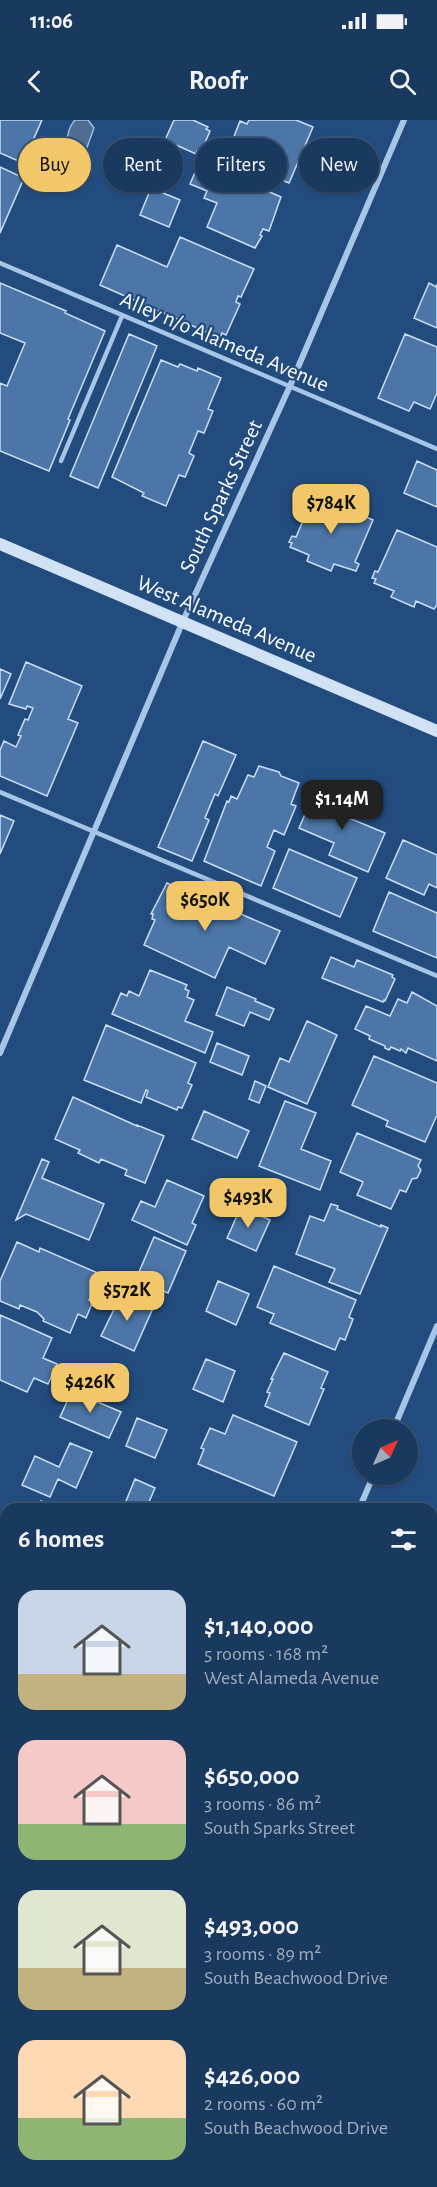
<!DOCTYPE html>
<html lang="en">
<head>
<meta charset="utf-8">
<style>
	:root { --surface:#1a395e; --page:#234064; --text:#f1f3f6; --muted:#9facbc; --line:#385373; --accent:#f1c76a }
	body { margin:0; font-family:"Alegreya Sans",sans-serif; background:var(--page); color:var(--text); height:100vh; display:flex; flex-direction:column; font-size:22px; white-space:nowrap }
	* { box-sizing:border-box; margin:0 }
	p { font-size:20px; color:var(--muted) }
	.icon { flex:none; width:33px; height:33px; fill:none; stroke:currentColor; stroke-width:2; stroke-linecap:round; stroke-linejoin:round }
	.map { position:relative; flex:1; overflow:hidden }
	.side { position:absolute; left:0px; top:1383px; width:438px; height:684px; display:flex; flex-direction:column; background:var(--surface); border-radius:18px 18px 0 0; box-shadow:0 2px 4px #0004,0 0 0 2px var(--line) }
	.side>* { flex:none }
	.guide { position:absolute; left:18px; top:18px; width:402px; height:54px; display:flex; gap:12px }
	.needle { width:39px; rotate:45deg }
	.buttons { position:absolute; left:352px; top:1299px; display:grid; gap:12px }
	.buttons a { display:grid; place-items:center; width:66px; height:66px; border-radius:50%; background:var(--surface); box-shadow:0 2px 4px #0004,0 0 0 2px var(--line); font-size:30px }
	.price { position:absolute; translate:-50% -51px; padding:0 14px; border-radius:12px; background:var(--accent); color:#111; font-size:20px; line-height:39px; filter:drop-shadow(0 2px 3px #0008) }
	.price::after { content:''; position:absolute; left:50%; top:36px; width:18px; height:14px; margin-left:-9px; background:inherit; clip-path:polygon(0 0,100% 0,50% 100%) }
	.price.on { background:#222; color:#fff }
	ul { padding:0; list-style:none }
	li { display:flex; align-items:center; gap:18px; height:150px; padding:0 18px }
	li span { display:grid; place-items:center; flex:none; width:168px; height:120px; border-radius:18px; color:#555 }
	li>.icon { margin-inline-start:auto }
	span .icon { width:72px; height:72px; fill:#fffc; stroke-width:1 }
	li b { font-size:26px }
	h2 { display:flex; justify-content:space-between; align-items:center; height:72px; padding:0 18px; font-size:26px }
	.chip { padding:0 21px; border-radius:27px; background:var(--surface); box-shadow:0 2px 4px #0004,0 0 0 2px var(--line); font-size:21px; line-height:54px }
	.chip.on { background:var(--accent); color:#111 }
	.status { display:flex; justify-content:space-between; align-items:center; height:42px; padding:0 30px; background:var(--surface); direction:ltr }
	.status svg { height:16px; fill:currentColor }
	header { display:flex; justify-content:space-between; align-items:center; height:78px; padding:0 18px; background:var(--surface); font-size:27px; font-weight:600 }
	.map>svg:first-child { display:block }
</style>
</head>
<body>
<div class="status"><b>11:06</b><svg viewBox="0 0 49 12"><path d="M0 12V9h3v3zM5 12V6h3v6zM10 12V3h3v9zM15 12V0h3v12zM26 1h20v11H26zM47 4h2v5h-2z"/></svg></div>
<header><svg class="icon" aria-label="back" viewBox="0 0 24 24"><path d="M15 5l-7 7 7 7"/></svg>Roofr<svg class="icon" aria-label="search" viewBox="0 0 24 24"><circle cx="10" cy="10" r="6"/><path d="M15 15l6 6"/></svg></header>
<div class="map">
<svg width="437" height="2067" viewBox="0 0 437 2067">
	<rect width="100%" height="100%" fill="#234c7e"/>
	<!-- water -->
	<path fill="#4f6d91" stroke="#9bc0e7" stroke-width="1.5" d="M 75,0 L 88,0 L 94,8 L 80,47 L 76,45 L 71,47 L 63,44 L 57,35 C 59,29 62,28 65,23 C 70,15 66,10 75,0 Z"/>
	<!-- building -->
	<path fill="#4b76a7" stroke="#cbdff5" stroke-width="1.5" d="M 0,0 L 42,0 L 23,43 L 0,33 Z
		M 174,0 L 193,0 L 208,7 L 206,9 L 210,11 L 201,32 L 197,31 L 196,34 L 165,20 Z
		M 249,0 L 296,0 L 313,7 L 289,63 L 255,49 L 262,32 L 233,19 L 240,1 L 247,4 Z
		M 200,41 L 281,77 L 269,111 L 263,109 L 260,115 L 262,116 L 255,128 L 207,107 L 217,83 L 204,78 L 207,71 L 190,64 Z
		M 0,47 L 24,58 L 0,113 Z
		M 151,68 L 180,80 L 169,107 L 140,95 Z
		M 180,117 L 254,149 L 241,177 L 238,176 L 236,182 L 240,184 L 226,215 L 222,213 L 220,218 L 100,165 L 117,125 L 167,147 Z
		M 0,163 L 66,191 L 65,193 L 105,211 L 68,299 L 70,300 L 49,351 L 0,331 L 0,263 L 7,266 L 25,223 L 0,213 Z
		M 429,163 L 436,167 L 437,164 L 437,208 L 414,198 Z
		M 129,214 L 157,226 L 98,368 L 70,356 Z
		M 405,214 L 437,227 L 437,273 L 430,289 L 414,282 L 409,291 L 378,278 Z
		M 161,240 L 178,247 L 180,244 L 197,251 L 198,248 L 221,258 L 208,289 L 213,291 L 204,313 L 198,311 L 189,333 L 194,336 L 185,357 L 179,355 L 166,386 L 142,376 L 144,373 L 112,357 Z
		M 417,341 L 437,350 L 437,387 L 404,373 Z
		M 314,375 L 373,400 L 355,442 L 359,444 L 356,451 L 334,444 L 331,451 L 307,441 L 309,435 L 290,427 L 292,423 L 289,422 L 292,416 L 296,417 Z
		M 397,410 L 437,427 L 437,485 L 434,489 L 416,481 L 414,487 L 391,477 L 394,471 L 374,463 L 376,459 L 372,458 L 375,451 L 378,452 Z
		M 26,542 L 82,566 L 68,599 L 78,603 L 47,676 L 0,656 L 0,630 L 4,621 L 16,627 L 21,616 L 18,615 L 25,599 L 28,600 L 33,588 L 27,586 L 26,589 L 9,584 Z
		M 0,549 L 11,554 L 0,579 Z
		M 203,621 L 236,635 L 218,676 L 215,674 L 205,698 L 209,700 L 192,741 L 158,727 Z
		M 259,646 L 279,652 L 281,656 L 299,663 L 291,684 L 296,686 L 284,715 L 274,710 L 267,727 L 275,731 L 261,766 L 204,741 L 227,681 L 229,682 L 231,676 L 237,679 L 248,655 L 254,657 Z
		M 316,669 L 354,685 L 349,698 L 385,713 L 368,752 L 329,735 L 334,723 L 299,708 Z
		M 0,695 L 14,701 L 0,734 Z
		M 403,720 L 437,735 L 437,768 L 429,764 L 424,775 L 386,758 Z
		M 289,729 L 357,758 L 340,797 L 273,768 Z
		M 167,763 L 234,795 L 236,792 L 280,811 L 265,844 L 229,827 L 215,858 L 144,825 L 155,800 L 152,799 L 153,794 L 151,794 Z
		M 389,772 L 437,793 L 437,838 L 373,811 Z
		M 331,837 L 354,847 L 357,840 L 393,855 L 392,857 L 395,859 L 385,881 L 384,880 L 383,882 L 322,858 Z
		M 150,850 L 187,865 L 185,869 L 189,871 L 187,877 L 194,880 L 185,901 L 213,912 L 205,933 L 112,894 L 121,873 L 127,876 L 129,871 L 139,876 Z
		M 227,867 L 256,879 L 255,881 L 274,889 L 269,900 L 250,892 L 244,906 L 216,895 Z
		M 412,872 L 437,886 L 437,941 L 408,928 L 406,933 L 401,929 L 400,931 L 391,927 L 389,930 L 385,928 L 385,926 L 369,919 L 370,916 L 355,909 L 366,886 L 390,896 L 398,879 L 407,883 Z
		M 307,901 L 337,915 L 307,984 L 268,967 L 280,938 L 289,942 Z
		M 106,905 L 196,943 L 188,963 L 192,965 L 182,988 L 178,987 L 177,990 L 146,977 L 148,971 L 146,970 L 141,983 L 84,960 Z
		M 217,923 L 249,936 L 242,955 L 210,942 Z
		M 374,936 L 437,963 L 437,995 L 425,1022 L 386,1006 L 388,1001 L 352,985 Z
		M 255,961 L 266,966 L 259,983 L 249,979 Z
		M 73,977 L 137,1006 L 137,1005 L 164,1016 L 145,1063 L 125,1055 L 127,1050 L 101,1039 L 99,1043 L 78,1033 L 80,1030 L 55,1019 Z
		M 285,981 L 316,993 L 301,1029 L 331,1041 L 320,1070 L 259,1046 Z
		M 204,991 L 249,1011 L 237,1038 L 192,1019 Z
		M 357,1013 L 421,1040 L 418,1046 L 421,1050 L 417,1058 L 412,1059 L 406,1072 L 400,1070 L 391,1089 L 357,1075 L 363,1062 L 340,1052 Z
		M 42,1039 L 49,1042 L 42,1058 L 104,1084 L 89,1120 L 26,1094 L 16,1100 Z
		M 167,1060 L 204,1076 L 192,1103 L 196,1105 L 187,1125 L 132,1100 L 141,1081 L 155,1087 Z
		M 331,1084 L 338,1086 L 337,1089 L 381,1107 L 381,1105 L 388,1108 L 360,1174 L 329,1162 L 335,1149 L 296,1134 L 310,1096 L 324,1101 Z
		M 241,1087 L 270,1100 L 256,1131 L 227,1118 Z
		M 154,1117 L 186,1131 L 168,1173 L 136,1159 Z
		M 17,1122 L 39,1132 L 40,1128 L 100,1154 L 89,1180 L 93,1181 L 86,1198 L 78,1194 L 70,1213 L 43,1201 L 44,1199 L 37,1192 L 20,1185 L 19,1189 L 0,1181 L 0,1161 Z
		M 274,1146 L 356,1180 L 349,1197 L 353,1199 L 345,1220 L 340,1218 L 335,1230 L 270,1203 L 274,1194 L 257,1187 Z
		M 218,1161 L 249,1174 L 236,1205 L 206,1191 Z
		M 122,1173 L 153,1188 L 134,1231 L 101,1216 Z
		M 0,1195 L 52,1218 L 43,1238 L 57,1244 L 48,1264 L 34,1258 L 27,1272 L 0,1260 Z
		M 284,1233 L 328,1252 L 321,1268 L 324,1269 L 309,1305 L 265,1286 L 270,1273 L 267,1272 L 273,1259 L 271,1259 Z
		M 206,1239 L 235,1251 L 223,1282 L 193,1269 Z
		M 72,1271 L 121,1292 L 109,1318 L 60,1297 Z
		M 233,1295 L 297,1322 L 274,1376 L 198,1344 L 204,1329 L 201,1328 L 210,1308 L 225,1314 Z
		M 137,1298 L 167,1310 L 155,1338 L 126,1326 Z
		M 70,1323 L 92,1332 L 76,1368 L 58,1359 L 50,1377 L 22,1365 L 35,1336 L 59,1347 Z
		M 135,1359 L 155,1368 L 146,1389 L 126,1381 Z
		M 41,1381 L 59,1389 L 38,1389 Z
		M 230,1382 L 245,1389 L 227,1389 Z
		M 253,1383 L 267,1389 L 250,1389 Z
		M 437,1416 L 437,1447 L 432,1445 L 437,1429 L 432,1427 Z
		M 0,1455 L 6,1458 L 6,1511 L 0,1508 Z
		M 432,1460 L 437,1462 L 437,1531 L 432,1529 Z
		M 437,1547 L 437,1590 L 432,1602 L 432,1548 L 435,1550 Z
		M 0,1639 L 6,1641 L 6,1679 L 0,1677 Z
		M 437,1659 L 437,1697 L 432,1695 L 432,1671 Z
		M 0,1707 L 6,1710 L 6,1742 L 0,1752 Z
		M 0,1882 L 6,1885 L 6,1940 L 0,1938 Z
		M 432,1942 L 437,1944 L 432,1957 Z
		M 0,1964 L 6,1966 L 6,1998 L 0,1996 Z
		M 168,2061 L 227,2061 L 241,2067 L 177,2067 L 178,2065 Z
		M 261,2061 L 323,2061 L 320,2067 L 275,2067 Z
		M 425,2062 L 437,2067 L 423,2067 Z"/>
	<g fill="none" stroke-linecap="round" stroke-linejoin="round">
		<!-- service -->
		<path stroke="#a7c5e6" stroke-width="4.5" d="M 0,143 L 437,329
			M 61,341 L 122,196
			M 0,672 L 437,856"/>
		<!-- minor -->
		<path stroke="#a7c5e6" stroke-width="6" d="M 0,933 L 183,501 L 290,266 L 404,0
			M 393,1310 L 437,1206
			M 359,1389 L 374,1354
			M 0,1572 L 6,1575
			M 432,1754 L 437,1756
			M 72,2067 L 74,2061"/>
		<!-- secondary -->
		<path stroke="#d1e2f5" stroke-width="12" d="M 0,424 L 437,611"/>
	</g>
	<g text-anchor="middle" stroke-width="4.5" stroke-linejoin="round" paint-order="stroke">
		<!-- street labels -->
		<g font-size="22" fill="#fff" stroke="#234c7e">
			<text transform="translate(225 221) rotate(23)" y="8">Alley n/o Alameda Avenue</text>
			<text transform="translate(220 376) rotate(-65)" y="8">South Sparks Street</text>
			<text transform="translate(227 498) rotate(23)" y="8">West Alameda Avenue</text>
		</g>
	</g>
</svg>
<div class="buttons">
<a><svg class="needle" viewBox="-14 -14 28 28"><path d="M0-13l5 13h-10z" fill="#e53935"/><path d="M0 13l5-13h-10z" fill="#9facbc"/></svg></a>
</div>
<b class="price" style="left:331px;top:415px">$784K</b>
<b class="price on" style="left:342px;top:711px">$1.14M</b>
<b class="price" style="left:205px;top:812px">$650K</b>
<b class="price" style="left:248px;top:1109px">$493K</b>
<b class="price" style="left:127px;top:1202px">$572K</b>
<b class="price" style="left:90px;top:1294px">$426K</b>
<div class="guide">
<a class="chip on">Buy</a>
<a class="chip">Rent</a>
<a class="chip">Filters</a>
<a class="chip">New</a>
</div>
<section class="side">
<h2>6 homes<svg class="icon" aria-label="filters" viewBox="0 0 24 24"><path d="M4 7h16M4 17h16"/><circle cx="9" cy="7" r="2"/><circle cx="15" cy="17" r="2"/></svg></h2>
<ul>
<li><span style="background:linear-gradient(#c9d6e8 70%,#c2b280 0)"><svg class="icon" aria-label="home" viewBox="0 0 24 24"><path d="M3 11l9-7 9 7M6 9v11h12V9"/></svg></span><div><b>$1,140,000</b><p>5 rooms · 168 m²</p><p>West Alameda Avenue</p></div></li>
<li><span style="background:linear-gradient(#f6c9c9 70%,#8fb573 0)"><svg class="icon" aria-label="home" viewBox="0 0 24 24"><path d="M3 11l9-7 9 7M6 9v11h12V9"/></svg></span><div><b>$650,000</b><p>3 rooms · 86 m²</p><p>South Sparks Street</p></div></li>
<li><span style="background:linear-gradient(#dfe7d0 65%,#c2b280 0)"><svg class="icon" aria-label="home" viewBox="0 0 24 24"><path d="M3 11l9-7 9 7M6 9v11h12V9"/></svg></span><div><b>$493,000</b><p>3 rooms · 89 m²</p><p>South Beachwood Drive</p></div></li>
<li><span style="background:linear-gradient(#ffd9b3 65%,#8fb573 0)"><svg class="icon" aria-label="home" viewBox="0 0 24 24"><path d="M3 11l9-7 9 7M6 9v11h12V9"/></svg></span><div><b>$426,000</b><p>2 rooms · 60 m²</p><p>South Beachwood Drive</p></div></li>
</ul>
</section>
</div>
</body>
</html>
